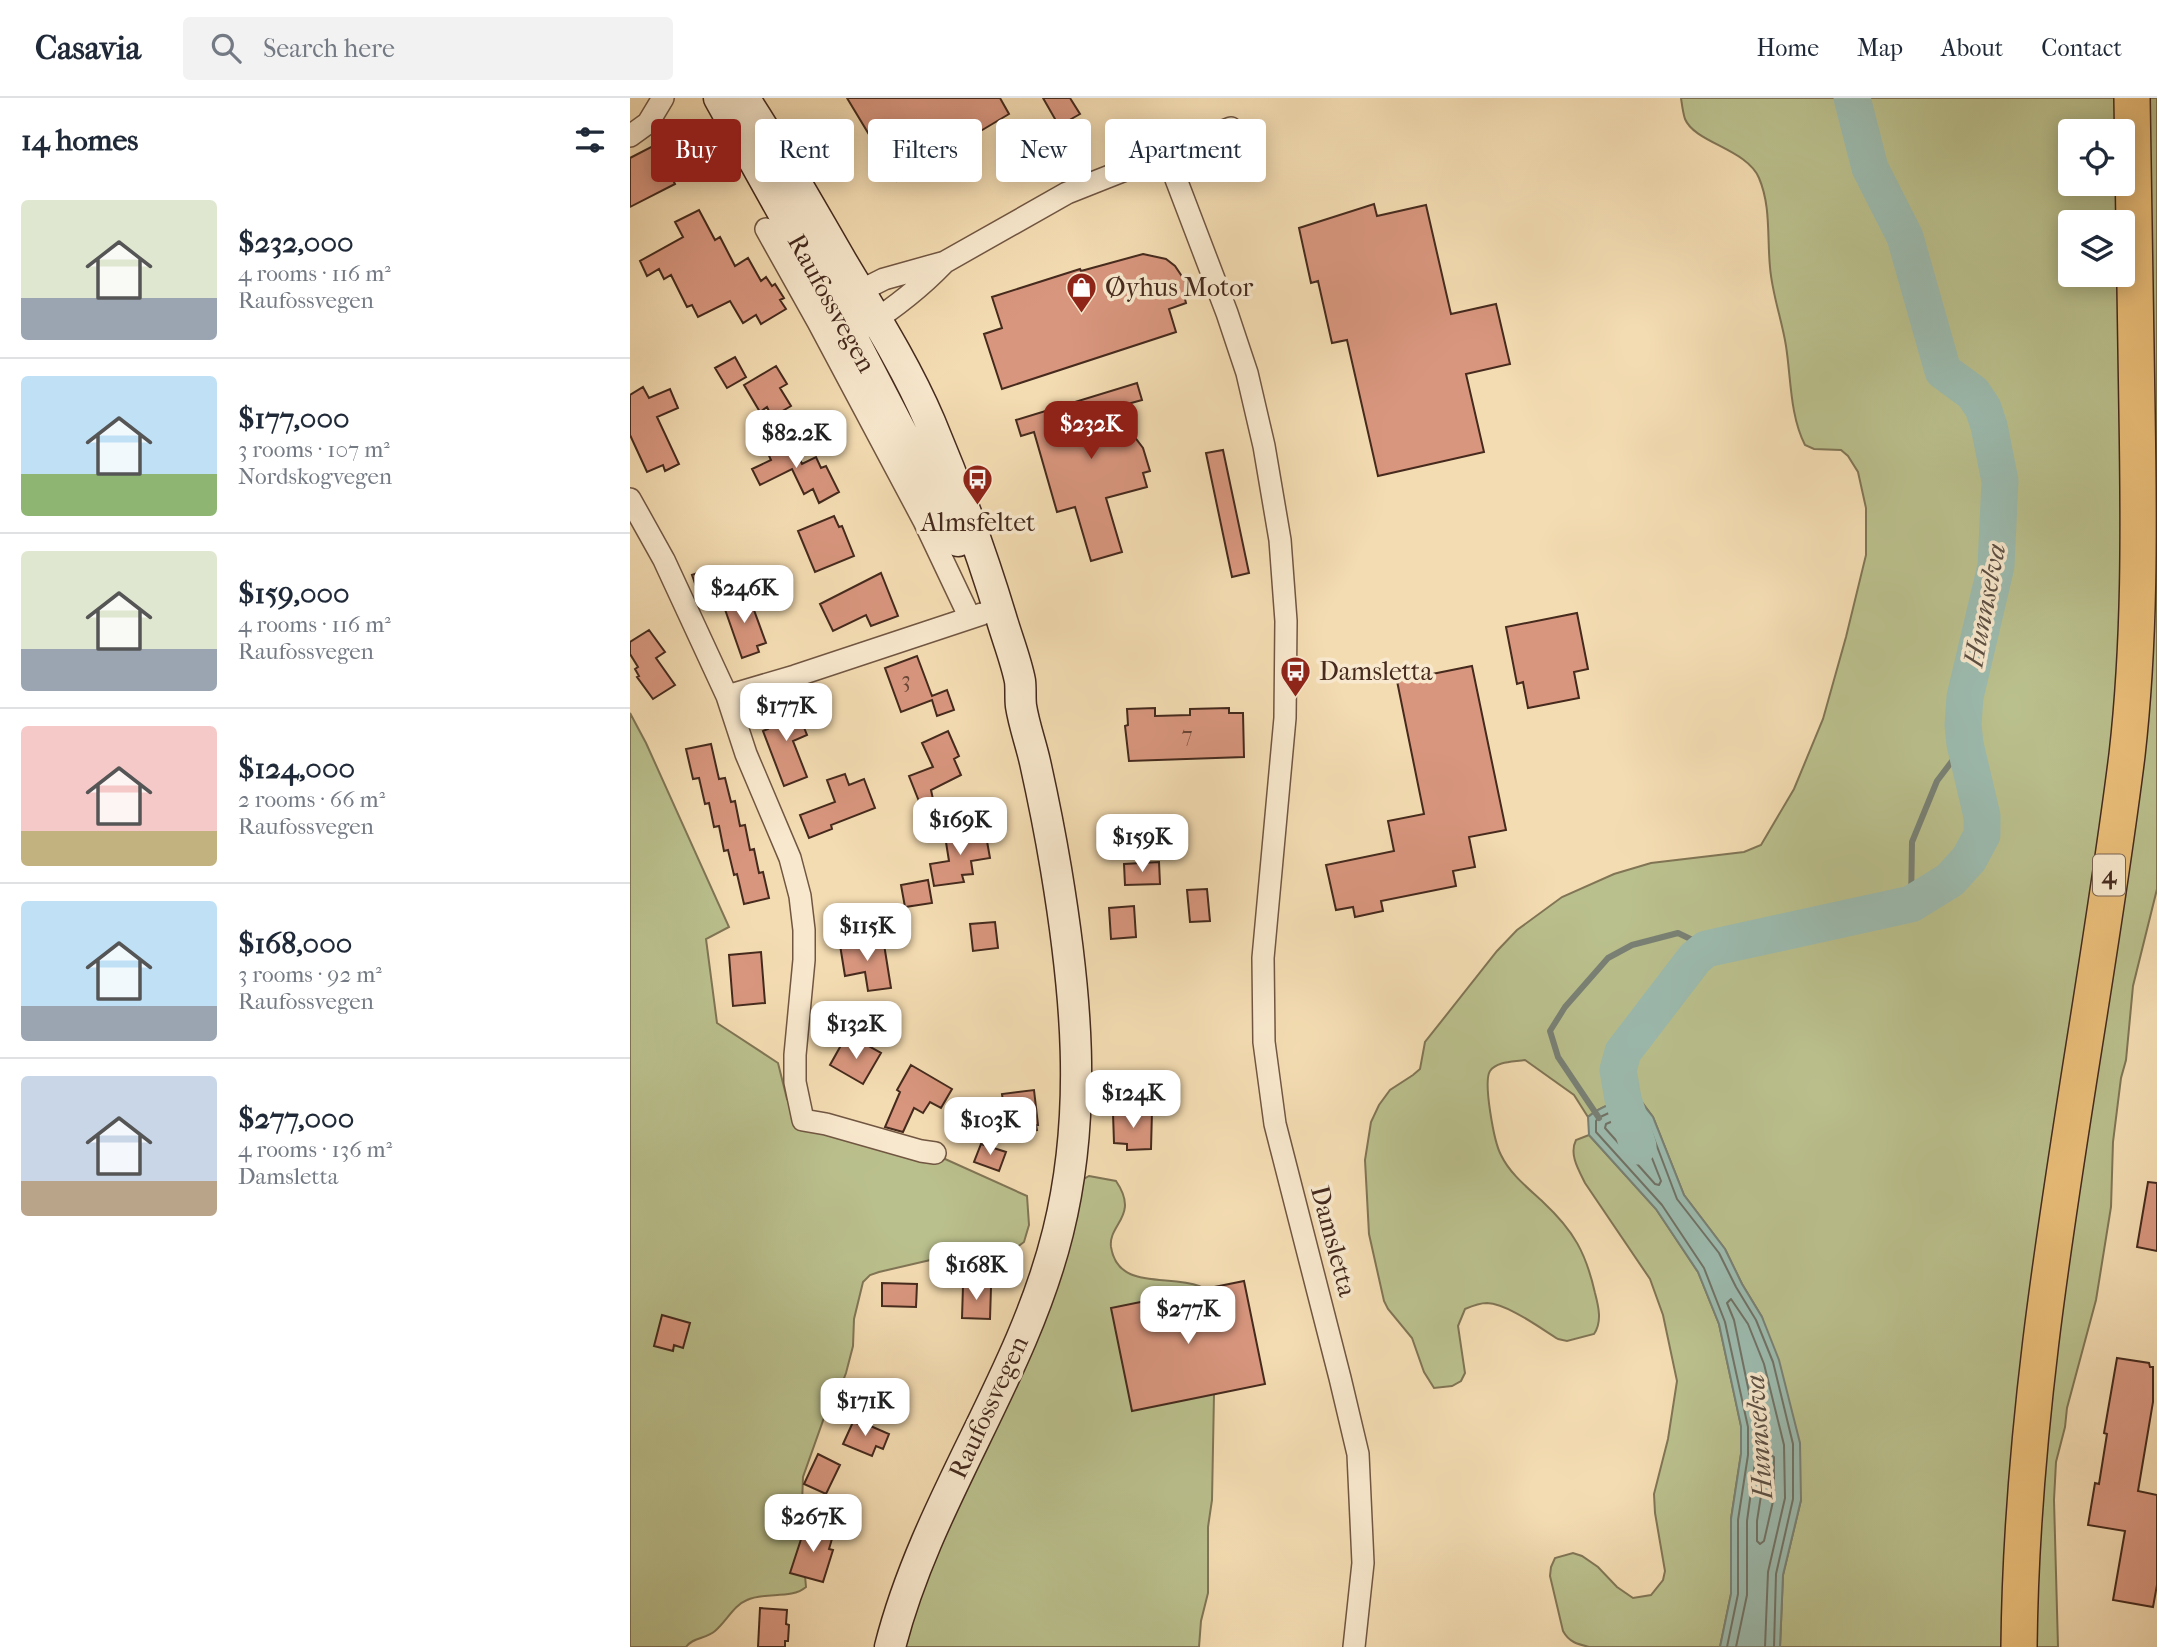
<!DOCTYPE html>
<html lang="en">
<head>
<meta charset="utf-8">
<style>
	:root { --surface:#fff; --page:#f2f2f3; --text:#1f2937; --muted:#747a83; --line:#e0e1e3; --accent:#8f2418 }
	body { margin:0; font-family:"IM FELL French Canon",serif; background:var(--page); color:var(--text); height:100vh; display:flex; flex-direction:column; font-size:26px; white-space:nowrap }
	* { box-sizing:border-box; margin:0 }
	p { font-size:23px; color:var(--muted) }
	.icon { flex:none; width:38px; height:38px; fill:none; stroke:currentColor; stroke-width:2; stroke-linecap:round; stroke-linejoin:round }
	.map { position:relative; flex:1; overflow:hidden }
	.details { display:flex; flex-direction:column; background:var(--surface); width:630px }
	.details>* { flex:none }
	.top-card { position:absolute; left:21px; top:21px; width:665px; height:63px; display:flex; gap:14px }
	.fabs { position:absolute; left:1428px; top:21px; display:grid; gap:14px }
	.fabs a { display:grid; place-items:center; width:77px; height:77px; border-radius:7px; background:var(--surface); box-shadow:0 4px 18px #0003; font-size:35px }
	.price { position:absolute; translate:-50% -60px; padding:0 16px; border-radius:14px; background:#fff; color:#222; font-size:23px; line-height:46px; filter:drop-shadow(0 2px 4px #0008) }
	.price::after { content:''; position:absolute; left:50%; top:42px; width:21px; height:16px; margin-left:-10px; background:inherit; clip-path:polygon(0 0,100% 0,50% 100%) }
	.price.on { background:var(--accent); color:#fff }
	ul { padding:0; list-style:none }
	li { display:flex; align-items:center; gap:21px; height:175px; padding:0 21px }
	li+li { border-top:2px solid var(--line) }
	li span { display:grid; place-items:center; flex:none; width:196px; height:140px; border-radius:7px; color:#555 }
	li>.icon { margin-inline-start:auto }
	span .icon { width:84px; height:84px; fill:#fffc; stroke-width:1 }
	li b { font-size:30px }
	h2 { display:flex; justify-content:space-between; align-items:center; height:84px; padding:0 21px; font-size:30px }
	.chip { padding:0 24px; border-radius:7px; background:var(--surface); box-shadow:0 4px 18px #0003; font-size:24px; line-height:63px }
	.chip.on { background:var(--accent); color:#fff }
	header { display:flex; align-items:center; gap:42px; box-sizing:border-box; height:98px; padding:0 35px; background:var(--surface); border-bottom:2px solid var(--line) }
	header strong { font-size:33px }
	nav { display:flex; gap:38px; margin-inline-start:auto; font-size:24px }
	.search { width:490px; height:63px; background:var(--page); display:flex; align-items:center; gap:18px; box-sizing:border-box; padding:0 24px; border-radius:7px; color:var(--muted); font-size:26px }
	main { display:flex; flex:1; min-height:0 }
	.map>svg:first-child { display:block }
</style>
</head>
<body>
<header>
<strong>Casavia</strong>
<div class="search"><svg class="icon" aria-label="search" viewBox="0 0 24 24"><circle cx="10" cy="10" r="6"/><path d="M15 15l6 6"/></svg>Search here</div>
<nav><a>Home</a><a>Map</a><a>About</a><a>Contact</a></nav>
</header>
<main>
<section class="details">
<h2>14 homes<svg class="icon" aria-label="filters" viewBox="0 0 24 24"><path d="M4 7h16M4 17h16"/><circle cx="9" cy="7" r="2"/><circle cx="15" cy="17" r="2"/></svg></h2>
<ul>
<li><span style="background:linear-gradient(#dfe7d0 70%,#9aa5b1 0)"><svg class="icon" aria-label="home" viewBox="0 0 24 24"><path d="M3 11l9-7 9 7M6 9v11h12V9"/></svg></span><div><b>$232,000</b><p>4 rooms · 116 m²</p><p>Raufossvegen</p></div></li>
<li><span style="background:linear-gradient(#bfe0f5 70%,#8fb573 0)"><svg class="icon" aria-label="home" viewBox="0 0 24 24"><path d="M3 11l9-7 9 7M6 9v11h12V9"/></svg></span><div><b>$177,000</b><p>3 rooms · 107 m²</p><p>Nordskogvegen</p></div></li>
<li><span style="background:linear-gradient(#dfe7d0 70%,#9aa5b1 0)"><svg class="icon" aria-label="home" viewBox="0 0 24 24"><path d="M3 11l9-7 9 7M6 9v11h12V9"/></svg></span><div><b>$159,000</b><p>4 rooms · 116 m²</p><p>Raufossvegen</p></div></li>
<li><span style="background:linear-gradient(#f6c9c9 75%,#c2b280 0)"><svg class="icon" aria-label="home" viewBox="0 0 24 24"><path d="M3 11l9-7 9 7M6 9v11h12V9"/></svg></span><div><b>$124,000</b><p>2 rooms · 66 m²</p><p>Raufossvegen</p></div></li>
<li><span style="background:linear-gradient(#bfe0f5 75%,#9aa5b1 0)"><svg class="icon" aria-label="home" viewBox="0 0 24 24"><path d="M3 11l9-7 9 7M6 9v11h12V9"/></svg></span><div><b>$168,000</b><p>3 rooms · 92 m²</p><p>Raufossvegen</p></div></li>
<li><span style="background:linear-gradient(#c9d6e8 75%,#b9a48a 0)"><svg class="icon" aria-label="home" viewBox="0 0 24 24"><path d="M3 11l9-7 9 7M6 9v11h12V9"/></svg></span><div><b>$277,000</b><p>4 rooms · 136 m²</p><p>Damsletta</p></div></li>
</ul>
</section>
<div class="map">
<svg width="1527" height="1549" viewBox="0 0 1527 1549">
	<rect width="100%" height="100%" fill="#f4dcb2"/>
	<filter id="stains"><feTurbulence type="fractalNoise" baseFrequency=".00286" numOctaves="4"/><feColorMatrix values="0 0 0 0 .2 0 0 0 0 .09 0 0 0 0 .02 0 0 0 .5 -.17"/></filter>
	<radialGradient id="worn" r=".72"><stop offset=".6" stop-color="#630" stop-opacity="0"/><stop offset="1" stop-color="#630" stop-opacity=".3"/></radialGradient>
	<!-- green -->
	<path fill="#bac08d" stroke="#807555" stroke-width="2" fill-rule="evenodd" d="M 1051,0 L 1527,0 L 1527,791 L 1503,888 L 1496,962 L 1491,980 L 1483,1044 L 1481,1109 L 1466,1202 L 1437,1310 L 1435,1329 L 1426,1364 L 1424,1402 L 1428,1549 L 1150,1549 L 1153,1477 L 1171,1402 L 1132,1219 L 1112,1186 L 1095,1151 L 1054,1097 L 1023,1019 L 1009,1000 C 991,1002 972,1007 958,1019 L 944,997 L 895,962 C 884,964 867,963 860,973 C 853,984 864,1044 871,1057 C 880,1076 898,1090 913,1104 C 944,1133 956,1155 965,1195 C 969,1210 972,1224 964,1236 L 937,1243 L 928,1241 C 910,1230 878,1206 857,1205 C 850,1205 842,1208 835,1211 L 828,1228 L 835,1275 L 831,1283 L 822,1288 L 804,1290 L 794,1274 L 782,1240 L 758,1211 L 754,1203 L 739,1136 L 735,1062 L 741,1024 L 749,1007 L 760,992 L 783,977 L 790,971 L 795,944 L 867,853 L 887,832 L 932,799 L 984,776 L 1021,765 L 1114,754 L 1131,747 L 1164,691 L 1193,621 L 1216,539 L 1236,457 L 1236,410 L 1228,374 L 1218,358 L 1211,352 L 1184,351 L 1175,347 C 1160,318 1161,280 1156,248 C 1152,222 1142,196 1140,169 C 1137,139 1141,108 1129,80 C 1117,51 1065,45 1055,21 C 1053,15 1052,7 1051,0 ZM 1440,33 L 1493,33 L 1493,86 L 1440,86 ZM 1440,124 L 1493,124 L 1493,177 L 1440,177 Z
		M 0,615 L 16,645 L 99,829 L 76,841 L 87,925 L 148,965 L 157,1001 L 169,1016 L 304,1056 L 397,1098 L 399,1127 L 394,1144 L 386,1150 L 339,1153 L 249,1174 L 240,1177 L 233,1184 L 224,1221 L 223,1248 L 216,1275 L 209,1293 L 195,1317 L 173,1379 L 171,1433 L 176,1489 C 161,1502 135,1493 117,1502 C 104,1507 96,1524 85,1533 C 76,1541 63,1539 56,1549 L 0,1549 Z
		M 959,1037 L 1026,1111 L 1068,1174 L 1089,1226 L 1111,1328 L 1111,1356 L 1101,1421 L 1101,1496 L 1090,1549 L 959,1549 C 947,1546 939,1544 933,1533 L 920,1478 L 921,1469 L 925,1460 L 943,1455 L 952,1458 L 968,1469 L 987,1489 L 1003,1500 L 1021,1497 L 1033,1482 L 1035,1473 L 1025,1415 L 1024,1396 L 1038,1341 L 1047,1283 L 1033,1217 L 1020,1181 L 955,1085 C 948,1071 939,1056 946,1042 Z
		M 459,1078 L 486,1083 C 510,1118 478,1126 481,1149 C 488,1193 539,1176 569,1188 C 577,1191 584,1198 591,1203 L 584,1296 L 582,1402 L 578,1429 L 578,1495 L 571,1523 L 569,1549 L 275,1549 L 280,1525 L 452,1082 Z"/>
	<!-- water -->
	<path fill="#9cbbaf" stroke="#798175" stroke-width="2" d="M 1008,1000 L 1023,1019 L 1054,1097 L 1095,1151 L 1112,1186 L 1132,1219 L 1149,1262 L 1170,1345 L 1171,1402 L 1153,1477 L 1150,1549 L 1090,1549 L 1101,1496 L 1101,1421 L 1111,1356 L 1111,1328 L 1089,1226 L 1068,1174 L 1026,1111 L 959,1037 L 958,1019 C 972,1007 991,1002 1008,1000 Z"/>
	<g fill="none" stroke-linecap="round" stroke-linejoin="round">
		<!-- shore -->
		<path stroke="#707266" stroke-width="2" d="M 997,1017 L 1002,1018 L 1009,1027 L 1031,1083 L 1029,1087 L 1025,1086 L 975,1030 L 976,1026 Z
			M 1140,1356 L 1144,1359 L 1144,1399 L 1134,1443 L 1130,1446 L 1127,1443 L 1127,1423 L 1137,1359 Z
			M 1097,1549 L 1108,1496 L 1108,1422 L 1118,1357 L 1118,1329 L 1095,1224 L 1074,1170 L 1032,1107 L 966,1034 L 966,1023 L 968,1020 L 994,1008 L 1005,1008 L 1017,1022 L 1047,1101 L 1089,1155 L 1106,1189 L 1126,1222 L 1143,1264 L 1163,1346 L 1163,1401 L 1146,1476 L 1144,1549
			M 1106,1549 L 1117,1497 L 1117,1423 L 1126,1357 L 1126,1328 L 1104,1222 L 1097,1205 L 1101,1201 L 1118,1226 L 1134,1266 L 1154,1347 L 1155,1400 L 1138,1474 L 1135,1549"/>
		<!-- stream -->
		<path stroke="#798175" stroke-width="6" d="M 1281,806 L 1282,744 L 1307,683 L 1335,646
			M 969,1020 L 928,959 L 920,933 L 935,909 L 978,860 L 1002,847 L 1048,835 L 1073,847 L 1076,851"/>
		<!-- river -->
		<path stroke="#9cbbaf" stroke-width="37" d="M 1008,1048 L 993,1001 L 988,972 L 993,954 L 1065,860 L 1076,851 L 1281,806 L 1320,782 L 1339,761 L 1352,737 L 1352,718 L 1335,646 L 1333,627 L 1335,599 L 1366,468 L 1370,383 L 1359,328 L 1353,310 L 1343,295 L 1313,273 L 1275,139 L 1240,70 L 1222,0"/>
	</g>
	<!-- building -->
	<path fill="#d8967e" stroke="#452a1d" stroke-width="2" d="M 217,0 L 370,0 L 379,16 L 267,83 Z
		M 413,0 L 440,0 L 450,16 L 429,28 Z
		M 23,48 L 36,73 L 38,72 L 45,86 L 0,109 L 0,60 Z
		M 744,106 L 747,118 L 796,107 L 821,216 L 866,206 L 880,266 L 836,276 L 854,354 L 748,378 L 717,242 L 702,245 L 688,183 L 681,185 L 669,130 Z
		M 69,112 L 85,142 L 90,139 L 105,168 L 118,160 L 131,183 L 136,179 L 142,188 L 145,186 L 154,200 L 150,202 L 156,211 L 131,226 L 126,217 L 113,225 L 100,203 L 68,219 L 62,207 L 57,209 L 41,177 L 34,181 L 29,171 L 17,178 L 10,163 L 53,139 L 45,124 Z
		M 513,156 L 536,161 L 545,168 L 557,186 L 560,195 L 554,197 L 556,205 L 539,211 L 546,234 L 372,291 L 354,236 L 372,230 L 362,199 L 450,171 L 451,173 Z
		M 105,259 L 116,279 L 97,290 L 85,270 Z
		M 146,268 L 157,286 L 150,290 L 161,308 L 142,319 L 137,309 L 130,314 L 114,287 Z
		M 507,285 L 512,302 L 494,307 L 501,334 L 513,350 L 520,373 L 513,375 L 517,389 L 476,400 L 492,454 L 461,463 L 445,409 L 427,414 L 404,334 L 391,338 L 386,322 Z
		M 13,289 L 19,300 L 40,291 L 48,310 L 27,319 L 49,366 L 35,373 L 33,367 L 17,374 L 0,337 L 0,297 Z
		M 158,337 L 172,366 L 186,359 L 191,370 L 196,368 L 209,394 L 189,405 L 183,391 L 174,396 L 162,371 L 130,387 L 122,371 L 141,362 L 135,349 Z
		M 593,352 L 619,475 L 602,479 L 576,355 Z
		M 204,418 L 209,429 L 212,428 L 224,458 L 185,474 L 168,433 Z
		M 80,471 L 86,487 L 68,494 L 62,477 Z
		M 251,475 L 268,518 L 241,528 L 236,517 L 203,533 L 190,506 Z
		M 108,495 L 112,507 L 121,504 L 136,545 L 127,548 L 129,554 L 112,560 L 91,500 Z
		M 947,515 L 958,571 L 944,574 L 949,600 L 898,610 L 893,584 L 887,586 L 876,529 Z
		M 19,532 L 35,554 L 26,560 L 45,587 L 23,601 L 7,579 L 9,578 L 5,571 L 8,569 L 0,556 L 0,544 Z
		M 287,558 L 302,598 L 317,592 L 324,612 L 307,618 L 302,602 L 271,614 L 255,570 Z
		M 842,568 L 876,732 L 839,739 L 845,769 L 823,773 L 826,788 L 751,803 L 753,813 L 725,819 L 723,809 L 706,812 L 696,767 L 764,753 L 758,723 L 794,716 L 767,583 Z
		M 165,607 L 177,637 L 163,643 L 177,679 L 154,688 L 133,633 L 138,631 L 134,620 Z
		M 525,610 L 525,618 L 560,617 L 560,611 L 599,610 L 599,615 L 613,615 L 614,659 L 499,663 L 495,628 L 498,627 L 497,611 Z
		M 318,633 L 329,658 L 324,661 L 331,677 L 301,692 L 310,733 L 302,736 L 279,678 L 303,669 L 292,645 Z
		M 81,646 L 89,681 L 95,680 L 101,704 L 105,703 L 110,728 L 115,727 L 120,752 L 124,751 L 129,775 L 133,774 L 139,800 L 114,806 L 107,776 L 104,777 L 98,752 L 94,753 L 89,728 L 84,729 L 79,705 L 75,706 L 69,680 L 63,681 L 56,651 Z
		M 215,676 L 219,687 L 234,681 L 245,710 L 201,727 L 202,731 L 179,740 L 170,717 L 205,704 L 197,682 Z
		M 355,732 L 360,760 L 341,763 L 343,776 L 332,777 L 334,784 L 304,788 L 300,766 L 319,763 L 315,738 Z
		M 529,764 L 530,786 L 495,787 L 494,766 Z
		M 298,782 L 302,805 L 275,809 L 271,787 Z
		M 577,791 L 580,823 L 560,824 L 557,792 Z
		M 504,808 L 506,839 L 481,841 L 479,810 Z
		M 365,824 L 368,850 L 343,853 L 340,826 Z
		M 253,840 L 261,890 L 238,893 L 235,874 L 215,878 L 210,847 Z
		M 131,854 L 135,905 L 103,908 L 99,857 Z
		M 214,942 L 230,952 L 233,945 L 251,955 L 233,986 L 200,967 Z
		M 281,967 L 322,991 L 311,1010 L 300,1004 L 293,1015 L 284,1010 L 273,1034 L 255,1029 L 270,994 L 267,992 Z
		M 404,992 L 408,1027 L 406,1027 L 407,1032 L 377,1035 L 372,996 Z
		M 522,1013 L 521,1051 L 497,1052 L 497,1046 L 484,1045 L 483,1015 Z
		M 351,1046 L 376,1054 L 369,1073 L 344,1064 Z
		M 1518,1084 L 1527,1085 L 1527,1153 L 1507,1149 Z
		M 614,1183 L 635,1286 L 502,1313 L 481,1210 Z
		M 252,1185 L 287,1186 L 286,1209 L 252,1208 Z
		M 333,1188 L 361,1189 L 360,1221 L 332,1220 Z
		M 32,1217 L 60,1225 L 53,1250 L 44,1247 L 43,1253 L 24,1248 Z
		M 1487,1260 L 1519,1265 L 1520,1269 L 1523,1269 L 1523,1304 L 1508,1393 L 1527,1397 L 1527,1487 L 1523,1509 L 1483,1502 L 1495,1433 L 1458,1427 L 1465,1385 L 1469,1386 L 1477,1336 L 1474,1335 Z
		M 229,1323 L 259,1336 L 253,1351 L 246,1348 L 242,1358 L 213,1346 L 223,1324 L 229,1326 Z
		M 188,1356 L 210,1367 L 196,1396 L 174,1386 Z
		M 176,1426 L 204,1434 L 199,1451 L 203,1452 L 193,1484 L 160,1475 Z
		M 130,1510 L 157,1512 L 156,1526 L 159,1527 L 158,1543 L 155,1543 L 155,1549 L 128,1549 Z"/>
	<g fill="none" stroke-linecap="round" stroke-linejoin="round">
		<defs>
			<path id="minor" d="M 0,38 L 18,25 L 33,0
				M 536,55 L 597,215 L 617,275 L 634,348 L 650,442 L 656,523 L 655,620 L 633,860 L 634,944 L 645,1026 L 710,1280 L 728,1356 L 733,1465 L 724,1549
				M 136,131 L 188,224 L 294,423 L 340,520
				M 220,198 L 254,181 L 315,164 L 437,95 L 601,30
				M 235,229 C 264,210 289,191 313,166
				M 0,401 L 34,462 L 97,598 L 116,656 L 160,760 L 170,798 L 174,832 L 174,862 L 165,957 L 165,984 L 173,1022 L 196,1026 L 291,1053 L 305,1055
				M 97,598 L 165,578 L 352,516"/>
			<path id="secondary" d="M 89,0 L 221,237 L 328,443
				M 114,0 C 149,53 180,109 212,164 C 243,216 276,268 300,324 C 327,388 351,453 371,519 C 377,540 386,562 390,583 C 391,591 390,600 391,608 C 394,627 401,646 405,664 C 413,700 420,735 426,771 C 446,891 458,1014 428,1134 C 392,1280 297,1403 260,1549"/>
			<path id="trunk" d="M 1389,1549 C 1392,1248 1460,954 1497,657 C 1510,543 1509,427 1507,313 C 1505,209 1504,104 1502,0"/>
		</defs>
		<!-- minor casing -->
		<use href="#minor" stroke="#715642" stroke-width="24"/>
		<!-- secondary casing -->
		<use href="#secondary" stroke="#452a1d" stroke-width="33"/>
		<!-- trunk casing -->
		<use href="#trunk" stroke="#452a1d" stroke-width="38"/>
		<!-- minor -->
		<use href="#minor" stroke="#f8e8cd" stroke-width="21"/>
		<!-- secondary -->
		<use href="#secondary" stroke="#f8e8cd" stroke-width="30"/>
		<!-- trunk -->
		<use href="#trunk" stroke="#eabe79" stroke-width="35"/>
	</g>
	<!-- icons -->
	<defs>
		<symbol id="shop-pin" viewBox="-11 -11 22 30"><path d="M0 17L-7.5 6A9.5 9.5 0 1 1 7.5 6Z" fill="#8f2418" stroke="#f8e8cd"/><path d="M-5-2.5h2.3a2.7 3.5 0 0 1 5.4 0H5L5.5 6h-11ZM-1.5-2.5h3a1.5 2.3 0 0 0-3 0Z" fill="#fff"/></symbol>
		<symbol id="bus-pin" viewBox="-11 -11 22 30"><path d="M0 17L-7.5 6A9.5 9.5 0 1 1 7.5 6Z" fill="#8f2418" stroke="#f8e8cd"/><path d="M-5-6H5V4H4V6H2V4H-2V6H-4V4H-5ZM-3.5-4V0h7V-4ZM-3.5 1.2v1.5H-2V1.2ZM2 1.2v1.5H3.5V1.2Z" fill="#fff"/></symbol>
	</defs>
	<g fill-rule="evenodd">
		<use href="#shop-pin" x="434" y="172" width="35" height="47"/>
		<use href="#bus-pin" x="330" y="364" width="35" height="47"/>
		<use href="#bus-pin" x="648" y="556" width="35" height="47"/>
	</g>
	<g text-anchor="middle" stroke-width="7" stroke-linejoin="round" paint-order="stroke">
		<!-- number labels -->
		<g font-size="23" fill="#6a4535">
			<text x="276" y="589">3</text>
			<text x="557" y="644">7</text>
		</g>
		<!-- shield labels -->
		<rect fill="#f8e8cd" stroke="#7b6352" stroke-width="2" x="1463" y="756.5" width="32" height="41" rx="5"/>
		<g font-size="24" font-weight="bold" fill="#452a1d">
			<text x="1479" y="785">4</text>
		</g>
		<!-- poi labels -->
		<g font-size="26" fill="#452a1d" stroke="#f8e8cd" text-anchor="start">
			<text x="475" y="198">Øyhus Motor</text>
			<text x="348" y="433" text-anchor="middle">Almsfeltet</text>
			<text x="689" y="582">Damsletta</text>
		</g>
		<!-- street labels -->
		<g font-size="26" fill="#452a1d" stroke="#f8e8cd">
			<text transform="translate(202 205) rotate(61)" y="9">Raufossvegen</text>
			<text transform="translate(704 1143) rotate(75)" y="9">Damsletta</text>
			<text transform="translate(358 1309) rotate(-65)" y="9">Raufossvegen</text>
		</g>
		<!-- water labels -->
		<g font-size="28" font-style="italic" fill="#5b4e42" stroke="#f8e8cd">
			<text transform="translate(1354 507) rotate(-79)" y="10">Hunnselva</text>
			<text transform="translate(1128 1339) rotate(-94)" y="10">Hunnselva</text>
		</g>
	</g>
	<rect width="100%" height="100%" filter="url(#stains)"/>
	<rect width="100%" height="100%" fill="url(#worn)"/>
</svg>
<div class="fabs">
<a><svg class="icon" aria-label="locate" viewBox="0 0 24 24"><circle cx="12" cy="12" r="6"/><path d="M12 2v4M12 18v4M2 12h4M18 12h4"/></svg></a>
<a><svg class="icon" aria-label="layers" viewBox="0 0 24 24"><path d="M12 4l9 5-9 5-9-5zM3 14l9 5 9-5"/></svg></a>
</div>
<b class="price on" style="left:461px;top:363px">$232K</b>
<b class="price" style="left:166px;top:372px">$82.2K</b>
<b class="price" style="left:114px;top:527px">$246K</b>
<b class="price" style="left:156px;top:645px">$177K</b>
<b class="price" style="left:330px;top:759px">$169K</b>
<b class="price" style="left:512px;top:776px">$159K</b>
<b class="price" style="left:237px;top:865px">$115K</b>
<b class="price" style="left:226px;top:963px">$132K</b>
<b class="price" style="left:503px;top:1032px">$124K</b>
<b class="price" style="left:360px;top:1059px">$103K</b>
<b class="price" style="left:346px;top:1204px">$168K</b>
<b class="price" style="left:558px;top:1248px">$277K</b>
<b class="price" style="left:235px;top:1340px">$171K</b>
<b class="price" style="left:183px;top:1456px">$267K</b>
<div class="top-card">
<a class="chip on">Buy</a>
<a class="chip">Rent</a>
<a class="chip">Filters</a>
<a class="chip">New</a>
<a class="chip">Apartment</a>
</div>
</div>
</main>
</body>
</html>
